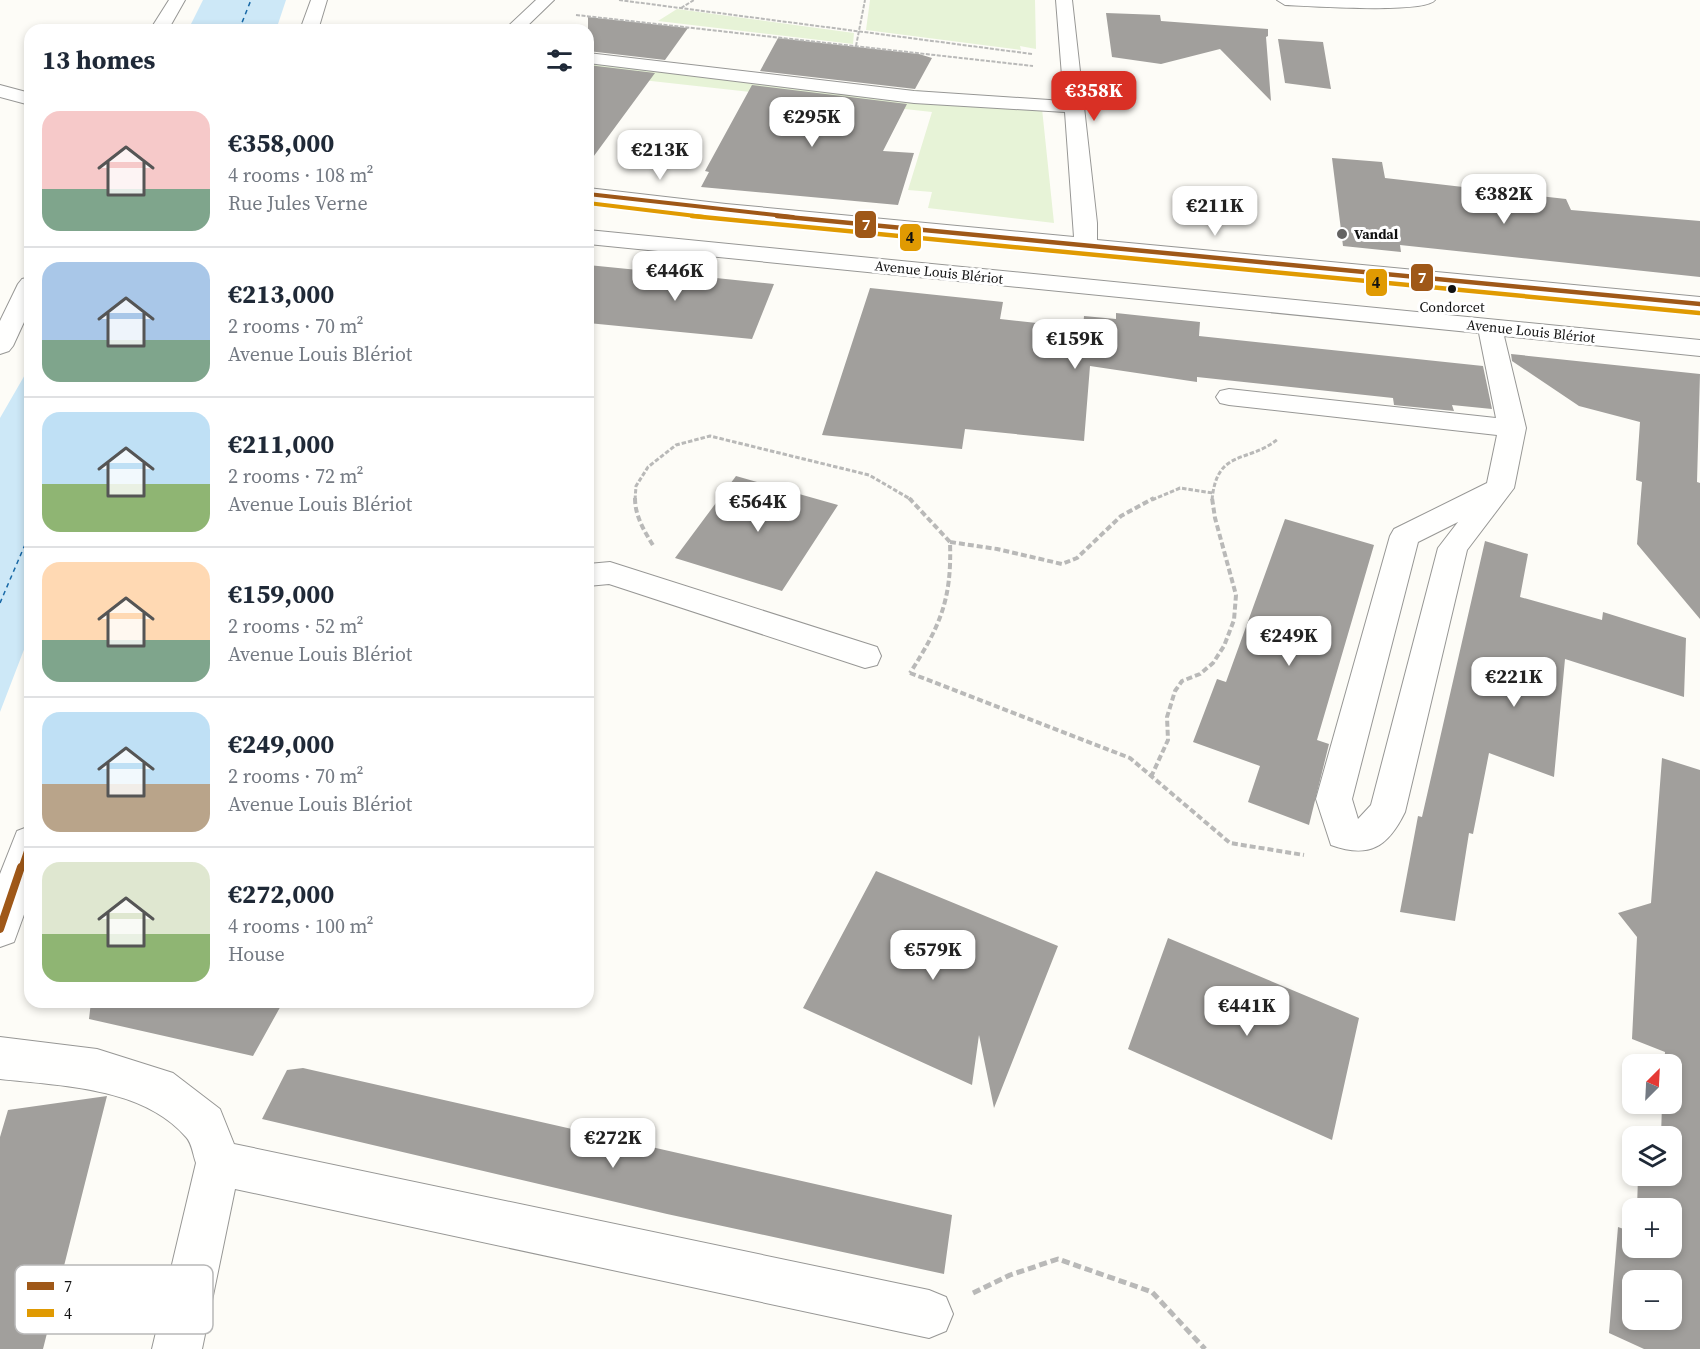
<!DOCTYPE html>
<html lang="en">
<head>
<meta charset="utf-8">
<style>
	:root { --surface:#fff; --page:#f2f2f3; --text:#1f2937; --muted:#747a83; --line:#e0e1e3; --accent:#d93025 }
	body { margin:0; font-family:"Source Serif 4",serif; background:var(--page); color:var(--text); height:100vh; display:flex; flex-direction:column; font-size:22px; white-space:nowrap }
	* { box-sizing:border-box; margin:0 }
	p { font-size:20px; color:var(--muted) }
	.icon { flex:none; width:33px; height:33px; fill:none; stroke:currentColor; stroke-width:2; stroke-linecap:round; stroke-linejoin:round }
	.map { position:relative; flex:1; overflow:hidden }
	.panel { position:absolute; left:24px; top:24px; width:570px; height:984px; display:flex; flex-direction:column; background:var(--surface); border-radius:18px; box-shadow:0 3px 9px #0003 }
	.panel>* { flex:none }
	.needle { width:39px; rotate:24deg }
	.controls { position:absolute; left:1622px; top:1054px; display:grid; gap:12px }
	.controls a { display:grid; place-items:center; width:60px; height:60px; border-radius:12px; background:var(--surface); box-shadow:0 3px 9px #0003; font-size:30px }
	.price { position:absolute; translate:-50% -51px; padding:0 14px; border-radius:12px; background:#fff; color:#222; font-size:20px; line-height:39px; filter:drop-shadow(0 2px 3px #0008) }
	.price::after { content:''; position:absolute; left:50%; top:36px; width:18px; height:14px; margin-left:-9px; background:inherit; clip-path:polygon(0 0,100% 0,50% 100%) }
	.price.current { background:var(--accent); color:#fff }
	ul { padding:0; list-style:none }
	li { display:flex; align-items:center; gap:18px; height:150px; padding:0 18px }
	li+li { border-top:2px solid var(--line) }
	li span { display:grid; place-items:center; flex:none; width:168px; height:120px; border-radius:18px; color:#555 }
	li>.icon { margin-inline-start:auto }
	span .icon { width:72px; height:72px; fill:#fffc; stroke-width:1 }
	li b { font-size:26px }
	h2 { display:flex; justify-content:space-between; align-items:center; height:72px; padding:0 18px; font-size:26px }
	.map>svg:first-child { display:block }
</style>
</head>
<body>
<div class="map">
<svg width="1700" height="1349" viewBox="0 0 1700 1349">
	<rect width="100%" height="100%" fill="#fdfcf7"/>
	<!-- green -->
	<path fill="#e7f3d7" d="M 870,0 L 1035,0 L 1036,49 L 1020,46 L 1021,50 L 866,30 Z
		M 677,9 L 854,33 L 853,44 L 658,21 Z
		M 588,57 L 933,92 L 1041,99 L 1054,223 L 928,208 L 932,192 L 908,190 L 932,112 L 588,74 Z"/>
	<!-- water -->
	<path fill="#cde8f7" d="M 203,0 L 286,0 L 276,30 L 188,30 Z
		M 30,366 L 30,634 L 0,712 L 0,418 Z"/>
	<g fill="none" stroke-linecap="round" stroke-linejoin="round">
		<!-- ferry -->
		<path stroke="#1768a6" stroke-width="1.5" stroke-dasharray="4.5 4" stroke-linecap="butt" d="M 239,30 L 251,0
			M 0,603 L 30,533"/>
	</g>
	<!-- building -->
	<path fill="#a19f9c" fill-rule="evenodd" d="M 1106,13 L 1160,15 L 1161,21 L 1268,29 L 1268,36 L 1266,37 L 1271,101 L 1220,49 L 1161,64 L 1112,57 Z
		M 588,17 L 688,28 L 665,60 L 588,51 Z
		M 778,38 L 919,54 L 932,58 L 915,89 L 760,71 Z
		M 1278,39 L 1323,42 L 1331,89 L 1285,83 Z
		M 588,65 L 655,73 L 588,164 Z
		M 752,85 L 907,104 L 883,151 L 914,153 L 898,205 L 701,187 L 709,172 L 705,171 Z
		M 1332,158 L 1382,162 L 1385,178 L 1566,199 L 1571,210 L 1700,221 L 1700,277 L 1400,245 L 1401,252 L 1343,246 Z
		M 588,265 L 668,273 L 774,284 L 752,339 L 588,323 Z
		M 870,288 L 1003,302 L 1000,319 L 1083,328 L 1084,316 L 1116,319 L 1116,313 L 1200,322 L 1199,336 L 1483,366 L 1492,409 L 1452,405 L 1454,411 L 1394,405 L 1393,398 L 1197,377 L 1197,382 L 1090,366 L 1084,441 L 965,429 L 962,449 L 822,435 Z
		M 1511,354 L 1700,374 L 1697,482 L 1700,483 L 1700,619 L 1637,544 L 1642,482 L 1636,480 L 1640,422 L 1579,406 L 1512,361 Z
		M 736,476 L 838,505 L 782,591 L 675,558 Z
		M 1285,519 L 1374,545 L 1317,740 L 1329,744 L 1309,825 L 1248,802 L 1260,766 L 1193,742 L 1217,679 L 1226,682 Z
		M 1485,541 L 1528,554 L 1520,597 L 1602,620 L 1603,612 L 1686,638 L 1684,697 L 1565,659 L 1554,777 L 1489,753 L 1473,834 L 1469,833 L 1455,921 L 1400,912 L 1418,816 L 1422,817 Z
		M 1662,758 L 1700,770 L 1700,1349 L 1644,1349 L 1609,1333 L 1618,1227 L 1632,1232 L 1632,1248 L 1671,1248 L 1671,1209 L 1637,1209 L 1638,1176 L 1671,1176 L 1671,1137 L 1661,1137 L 1662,1104 L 1671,1104 L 1671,1065 L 1664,1065 L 1665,1052 L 1632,1039 L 1637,937 L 1618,913 L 1651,903 ZM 1632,1281 L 1671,1281 L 1671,1320 L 1632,1320 Z
		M 876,871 L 1058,946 L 994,1108 L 979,1035 L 972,1085 L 803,1008 Z
		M 1168,938 L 1359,1018 L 1332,1140 L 1128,1049 Z
		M 91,1002 L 283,1002 L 253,1056 L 89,1019 Z
		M 303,1068 L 952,1215 L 944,1274 L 667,1214 L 262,1119 L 287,1070 Z
		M 107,1096 L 43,1349 L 0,1349 L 0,1137 L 8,1110 Z"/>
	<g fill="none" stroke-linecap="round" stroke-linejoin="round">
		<defs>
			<path id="minor" d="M 169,0 L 185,0 L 168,30 L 150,30 Z
				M 311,0 L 327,0 L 318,30 L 300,30 Z
				M 536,0 L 554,0 L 523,30 L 504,30 Z
				M 1056,0 L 1072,0 L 1097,223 L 1097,240 L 1700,297 L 1700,311 L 726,218 L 588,200 L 588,188 L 726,204 L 1074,237 L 1065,112 L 914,103 L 588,63 L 588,53 L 914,91 L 1064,101 Z
				M 1277,0 L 1435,0 C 1425,14 1308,6 1285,5 Z
				M 0,85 L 30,93 L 30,105 L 0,97 Z
				M 588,230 L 1700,340 L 1700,356 L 1504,336 L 1526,428 L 1514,488 L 1467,550 L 1405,812 C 1388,847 1369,859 1331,845 L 1316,799 L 1390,536 L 1394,529 L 1487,483 L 1497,435 L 1229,405 L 1220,403 L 1216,397 L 1220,391 L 1229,389 L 1496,418 L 1479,333 L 588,244 ZM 1458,522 L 1438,548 L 1371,805 L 1358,819 L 1352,799 L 1418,542 Z
				M 30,277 L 30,309 L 13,346 L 9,351 L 0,354 L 0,321 L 18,284 L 22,279 Z
				M 610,562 L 877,647 L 881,656 L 877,665 L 865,668 L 609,584 L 588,586 L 588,564 Z
				M 30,826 L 30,898 L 14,942 L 0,947 L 0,874 L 17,831 Z
				M 0,1037 L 97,1049 L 173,1073 L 220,1109 L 234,1144 L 929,1290 L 946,1297 L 953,1314 L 946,1331 L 929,1338 L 235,1189 L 202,1349 L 152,1349 L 196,1163 C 193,1155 192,1143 186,1137 C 143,1087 61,1086 0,1079 Z"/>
		</defs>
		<!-- minor casing -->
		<use href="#minor" stroke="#979795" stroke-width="2"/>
		<!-- path-far3 -->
		<path stroke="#b9b9b8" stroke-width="2" stroke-dasharray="4 1.5" stroke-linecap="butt" d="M 619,0 L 1032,54
			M 681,8 L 694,0
			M 576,15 L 1033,66
			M 856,46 L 865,0"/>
		<!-- path-far2 -->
		<path stroke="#b9b9b8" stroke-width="3" stroke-dasharray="4.5 2" stroke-linecap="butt" d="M 635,500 L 636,486 L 648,467 L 676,445 L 710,436 L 869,475 L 912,500
			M 1152,500 L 1180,488 L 1213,493
			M 1212,500 C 1217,448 1247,464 1278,439"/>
		<!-- path-far1 -->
		<path stroke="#b9b9b8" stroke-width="4" stroke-dasharray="6 3" stroke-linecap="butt" d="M 635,498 C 635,517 645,532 654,547
			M 909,498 L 950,542 C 952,600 940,626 910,673
			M 950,542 L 997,549 L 1062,564 L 1077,558 L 1121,516 L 1154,498
			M 910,673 L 1130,758 L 1230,843 L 1304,855
			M 1151,777 L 1168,740 L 1167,717 L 1175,691 L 1182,681 L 1200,674 L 1213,663 L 1224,646 L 1234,620 L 1236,595 L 1215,518 L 1212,498"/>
		<!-- path -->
		<path stroke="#b9b9b8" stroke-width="5" stroke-dasharray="8 4" stroke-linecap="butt" d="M 973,1293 L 1010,1275 L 1058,1259 L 1152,1292 L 1205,1349"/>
		<!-- minor -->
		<use href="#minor" fill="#fffffe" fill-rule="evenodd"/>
		<defs>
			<path id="bus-1-far3" d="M 588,194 L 793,217"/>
			<path id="bus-1-far2" d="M 777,216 L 1700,304"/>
			<path id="bus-1-far1" d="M 21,869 L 30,842"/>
			<path id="bus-1" d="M 0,929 L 21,867"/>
			<path id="bus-2-far1" d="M 588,203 L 704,217"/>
			<path id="bus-2" d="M 692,216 L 1699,313"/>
		</defs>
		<!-- bus-1-far3 casing -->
		<use href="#bus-1-far3" stroke="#fff" stroke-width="7"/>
		<!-- bus-1-far2 casing -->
		<use href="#bus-1-far2" stroke="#fff" stroke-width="8"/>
		<!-- bus-1-far1 casing -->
		<use href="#bus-1-far1" stroke="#fff" stroke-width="10"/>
		<!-- bus-1 casing -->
		<use href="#bus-1" stroke="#fff" stroke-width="12"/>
		<!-- bus-2-far1 casing -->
		<use href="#bus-2-far1" stroke="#fff" stroke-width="7"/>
		<!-- bus-2 casing -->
		<use href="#bus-2" stroke="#fff" stroke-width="8"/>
		<!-- bus-1-far3 -->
		<use href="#bus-1-far3" stroke="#9f5818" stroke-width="4"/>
		<!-- bus-1-far2 -->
		<use href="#bus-1-far2" stroke="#9f5818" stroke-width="4.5"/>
		<!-- bus-1-far1 -->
		<use href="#bus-1-far1" stroke="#9f5818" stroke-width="6"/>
		<!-- bus-1 -->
		<use href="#bus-1" stroke="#9f5818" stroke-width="8"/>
		<!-- bus-2-far1 -->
		<use href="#bus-2-far1" stroke="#e09a02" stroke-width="4"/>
		<!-- bus-2 -->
		<use href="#bus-2" stroke="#e09a02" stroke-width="4.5"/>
	</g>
	<!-- markers -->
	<circle fill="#646362" stroke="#fff" stroke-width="2" cx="1342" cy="234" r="6"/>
	<circle fill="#111" stroke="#fff" stroke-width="2" cx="1452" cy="289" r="5"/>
	<g text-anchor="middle" stroke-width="6" stroke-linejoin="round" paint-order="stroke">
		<!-- far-poi labels -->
		<g font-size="14" font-weight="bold" fill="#111" stroke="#fff" text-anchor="start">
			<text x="1354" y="239">Vandal</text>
		</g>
		<!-- far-street labels -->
		<g font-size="14" fill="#111" stroke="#fff">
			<text transform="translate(939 272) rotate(6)" y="5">Avenue Louis Blériot</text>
			<text transform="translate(1531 331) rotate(6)" y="5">Avenue Louis Blériot</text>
		</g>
		<!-- bus labels -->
		<g font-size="14" fill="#111" stroke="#fff">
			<text x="1452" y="312">Condorcet</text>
		</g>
	</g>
	<!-- legend -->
	<rect x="15" y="1265" width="198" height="69" rx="9" fill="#fff" stroke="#b8b8b8" stroke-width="1.5"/>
	<rect x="27" y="1282" width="27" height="8" fill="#9f5818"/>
	<rect x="27" y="1309" width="27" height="8" fill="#e09a02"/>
	<g font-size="16" fill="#111">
		<text x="64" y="1292">7</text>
		<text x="64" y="1319">4</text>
	</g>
	<g stroke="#fff" stroke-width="2">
		<rect x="854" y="210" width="23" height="29" rx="6" fill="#9f5818"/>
		<rect x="899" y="223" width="23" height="29" rx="6" fill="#e09a02"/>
		<rect x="1410" y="263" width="24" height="29" rx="6" fill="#9f5818"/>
		<rect x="1365" y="268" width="23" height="29" rx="6" fill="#e09a02"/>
	</g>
	<g font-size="16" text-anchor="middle" font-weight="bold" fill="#fff">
		<text x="866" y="230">7</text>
		<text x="1422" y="283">7</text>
	</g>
	<g font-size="16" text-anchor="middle" font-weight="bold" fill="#111">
		<text x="910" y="243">4</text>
		<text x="1376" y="288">4</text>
	</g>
</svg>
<div class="controls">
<a><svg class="needle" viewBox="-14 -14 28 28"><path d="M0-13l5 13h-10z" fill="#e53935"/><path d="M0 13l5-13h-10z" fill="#747a83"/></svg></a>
<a><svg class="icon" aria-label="layers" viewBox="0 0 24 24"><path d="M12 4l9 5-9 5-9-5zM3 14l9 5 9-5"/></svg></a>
<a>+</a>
<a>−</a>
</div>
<b class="price current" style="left:1094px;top:122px">€358K</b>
<b class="price" style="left:812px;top:148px">€295K</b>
<b class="price" style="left:660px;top:181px">€213K</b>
<b class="price" style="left:1504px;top:225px">€382K</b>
<b class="price" style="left:1215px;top:237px">€211K</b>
<b class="price" style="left:675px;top:302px">€446K</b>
<b class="price" style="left:1075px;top:370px">€159K</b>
<b class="price" style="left:758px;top:533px">€564K</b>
<b class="price" style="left:1289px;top:667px">€249K</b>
<b class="price" style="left:1514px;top:708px">€221K</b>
<b class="price" style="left:933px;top:981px">€579K</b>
<b class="price" style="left:1247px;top:1037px">€441K</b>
<b class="price" style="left:613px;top:1169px">€272K</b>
<section class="panel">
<h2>13 homes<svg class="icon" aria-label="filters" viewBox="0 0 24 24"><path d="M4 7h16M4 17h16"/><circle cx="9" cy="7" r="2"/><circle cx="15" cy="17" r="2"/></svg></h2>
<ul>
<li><span style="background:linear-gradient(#f6c9c9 65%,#7fa58c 0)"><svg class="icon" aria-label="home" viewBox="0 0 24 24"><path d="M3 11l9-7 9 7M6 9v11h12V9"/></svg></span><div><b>€358,000</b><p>4 rooms · 108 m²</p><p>Rue Jules Verne</p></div></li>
<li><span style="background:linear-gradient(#a9c7e8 65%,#7fa58c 0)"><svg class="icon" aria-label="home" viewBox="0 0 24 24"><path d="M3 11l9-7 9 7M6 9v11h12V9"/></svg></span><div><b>€213,000</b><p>2 rooms · 70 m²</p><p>Avenue Louis Blériot</p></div></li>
<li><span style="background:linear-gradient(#bfe0f5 60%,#8fb573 0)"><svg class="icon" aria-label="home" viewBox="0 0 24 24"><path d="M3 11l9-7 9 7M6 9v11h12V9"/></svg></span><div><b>€211,000</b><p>2 rooms · 72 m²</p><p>Avenue Louis Blériot</p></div></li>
<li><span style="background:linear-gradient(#ffd9b3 65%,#7fa58c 0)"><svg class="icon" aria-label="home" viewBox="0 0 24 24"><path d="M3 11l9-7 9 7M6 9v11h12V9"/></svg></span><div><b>€159,000</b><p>2 rooms · 52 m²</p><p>Avenue Louis Blériot</p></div></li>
<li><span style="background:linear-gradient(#bfe0f5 60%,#b9a48a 0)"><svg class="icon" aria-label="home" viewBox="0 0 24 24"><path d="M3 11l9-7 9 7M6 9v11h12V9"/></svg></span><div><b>€249,000</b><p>2 rooms · 70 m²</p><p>Avenue Louis Blériot</p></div></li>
<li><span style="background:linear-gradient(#dfe7d0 60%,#8fb573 0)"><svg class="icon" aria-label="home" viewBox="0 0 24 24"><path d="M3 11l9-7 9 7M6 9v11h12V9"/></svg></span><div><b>€272,000</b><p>4 rooms · 100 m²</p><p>House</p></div></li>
</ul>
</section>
</div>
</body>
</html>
